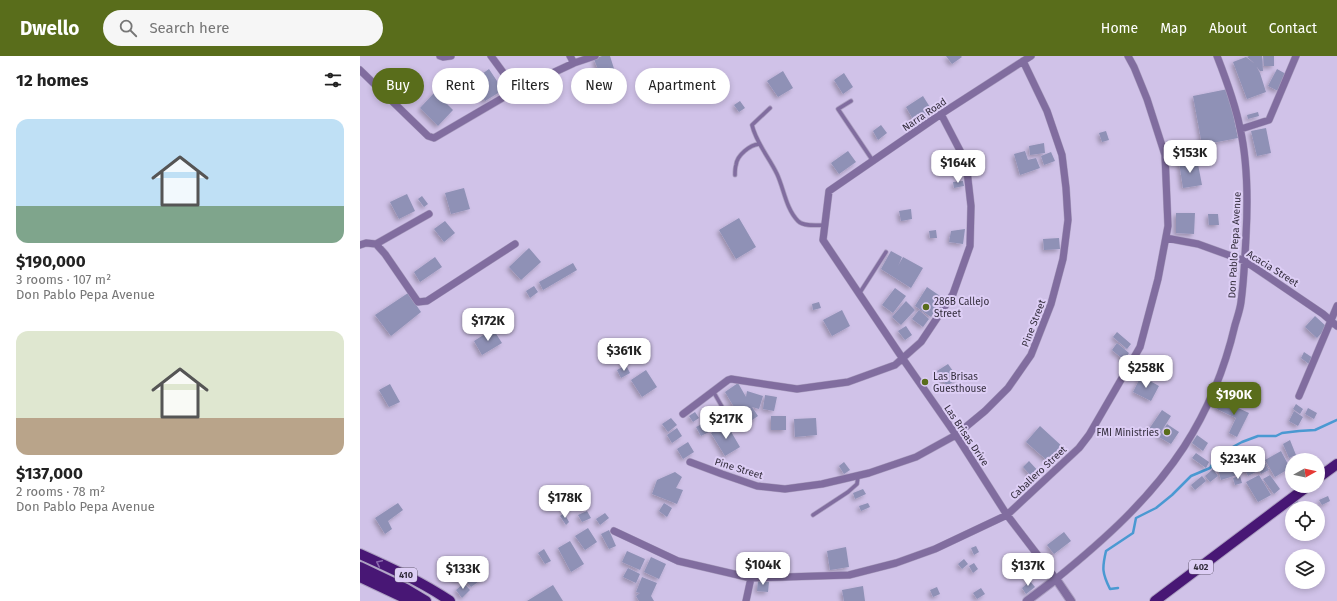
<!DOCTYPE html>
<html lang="en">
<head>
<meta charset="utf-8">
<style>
	:root { --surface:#fff; --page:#f6f6f6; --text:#222; --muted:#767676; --accent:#596d1b }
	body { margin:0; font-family:"Fira Sans",sans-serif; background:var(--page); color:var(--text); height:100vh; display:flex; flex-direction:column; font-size:15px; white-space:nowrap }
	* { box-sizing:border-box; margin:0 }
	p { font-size:13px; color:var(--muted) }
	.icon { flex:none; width:22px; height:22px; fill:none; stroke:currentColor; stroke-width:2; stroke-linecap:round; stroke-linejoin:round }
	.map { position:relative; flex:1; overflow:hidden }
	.panel { display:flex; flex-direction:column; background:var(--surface); width:360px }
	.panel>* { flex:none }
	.guide { position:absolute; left:12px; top:12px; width:380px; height:36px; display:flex; gap:8px }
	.needle { width:26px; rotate:82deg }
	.fabs { position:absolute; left:925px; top:397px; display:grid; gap:8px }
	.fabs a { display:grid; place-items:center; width:40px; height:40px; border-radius:50%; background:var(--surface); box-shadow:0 2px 6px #0003; font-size:20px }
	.price { position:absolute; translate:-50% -34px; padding:0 9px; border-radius:8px; background:#fff; color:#222; font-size:13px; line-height:26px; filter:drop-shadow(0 1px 2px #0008) }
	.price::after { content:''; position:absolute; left:50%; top:24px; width:12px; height:9px; margin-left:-6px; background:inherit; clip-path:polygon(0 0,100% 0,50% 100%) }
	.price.selected { background:var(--accent); color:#fff }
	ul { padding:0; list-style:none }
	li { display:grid; align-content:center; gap:8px; height:212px; padding:0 16px }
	li span { display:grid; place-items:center; height:124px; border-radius:12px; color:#555 }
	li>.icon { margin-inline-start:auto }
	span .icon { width:72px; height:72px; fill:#fffc; stroke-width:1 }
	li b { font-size:17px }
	h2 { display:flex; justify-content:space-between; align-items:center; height:48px; padding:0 16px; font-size:17px }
	.chip { padding:0 14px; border-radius:18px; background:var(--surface); box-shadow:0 2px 6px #0003; font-size:14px; line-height:36px }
	.chip.selected { background:var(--accent); color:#fff }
	header { display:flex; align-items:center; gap:24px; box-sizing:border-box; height:56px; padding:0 20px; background:var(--accent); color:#fff }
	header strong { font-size:19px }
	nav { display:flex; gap:22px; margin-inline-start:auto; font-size:14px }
	.search { width:280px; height:36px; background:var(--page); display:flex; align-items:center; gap:10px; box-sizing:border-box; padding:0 14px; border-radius:22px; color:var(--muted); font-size:15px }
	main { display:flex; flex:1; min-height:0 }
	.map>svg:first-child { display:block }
</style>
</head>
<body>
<header>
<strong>Dwello</strong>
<div class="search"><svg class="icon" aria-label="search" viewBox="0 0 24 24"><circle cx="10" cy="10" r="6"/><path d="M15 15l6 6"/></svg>Search here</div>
<nav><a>Home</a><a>Map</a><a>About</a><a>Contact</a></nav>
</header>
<main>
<section class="panel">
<h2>12 homes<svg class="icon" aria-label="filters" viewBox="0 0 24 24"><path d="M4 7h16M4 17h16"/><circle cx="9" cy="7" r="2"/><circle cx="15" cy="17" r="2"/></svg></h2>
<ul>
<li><span style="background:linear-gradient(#bfe0f5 70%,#7fa58c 0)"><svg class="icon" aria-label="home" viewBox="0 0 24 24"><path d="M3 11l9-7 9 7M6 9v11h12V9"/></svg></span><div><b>$190,000</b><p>3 rooms · 107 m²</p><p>Don Pablo Pepa Avenue</p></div></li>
<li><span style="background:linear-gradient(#dfe7d0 70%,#b9a48a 0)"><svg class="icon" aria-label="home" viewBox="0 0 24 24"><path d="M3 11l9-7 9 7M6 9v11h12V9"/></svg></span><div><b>$137,000</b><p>2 rooms · 78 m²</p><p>Don Pablo Pepa Avenue</p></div></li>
</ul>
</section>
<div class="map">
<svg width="977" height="545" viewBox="0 0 977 545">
	<defs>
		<filter id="shadow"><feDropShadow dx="-2.5" dy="2.5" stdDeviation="2" flood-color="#0004"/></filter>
	</defs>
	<rect width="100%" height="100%" fill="#d0c2e8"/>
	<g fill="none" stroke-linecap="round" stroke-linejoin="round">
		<!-- stream -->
		<path stroke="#4a99d2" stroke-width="2.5" d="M 758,532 L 750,533 C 742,517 742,512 746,495 L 773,477 L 776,462 L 796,452 L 812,439 L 831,420 L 850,412 L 855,404 L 867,394 L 882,386 L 898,380 L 916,380 L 922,377 L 939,375 L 955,374 L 977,364"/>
	</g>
	<!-- building -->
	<path fill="#8f91b6" filter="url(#shadow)" d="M 242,0 L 250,0 L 257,22 L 243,27 L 234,3 Z
		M 586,0 L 601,0 L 602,1 L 592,8 Z
		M 889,0 L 902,0 L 903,15 L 900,15 L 893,6 L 887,1 Z
		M 903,0 L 914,0 L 914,10 L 904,10 Z
		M 886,1 L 895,8 L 900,17 L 906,36 L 887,43 L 873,6 Z
		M 129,13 L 143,34 L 125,45 L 112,25 Z
		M 917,13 L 926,18 L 918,35 L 908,30 Z
		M 423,15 L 433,32 L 418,41 L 407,25 Z
		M 484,17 L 493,31 L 483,38 L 474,24 Z
		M 868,33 L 878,82 L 842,89 L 833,40 Z
		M 75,36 L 93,54 L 78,70 L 60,52 Z
		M 563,40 L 573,56 L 555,67 L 546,51 Z
		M 380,45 L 385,52 L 379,56 L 374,49 Z
		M 898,56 L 899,60 L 888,63 L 887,59 Z
		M 521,69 L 527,77 L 518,84 L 513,75 Z
		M 906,72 L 911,97 L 897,100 L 891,75 Z
		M 746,75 L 749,84 L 742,86 L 739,77 Z
		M 684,87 L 685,97 L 670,99 L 669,90 Z
		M 488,95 L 496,106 L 479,118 L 471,107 Z
		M 665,95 L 668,104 L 659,106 L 676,102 L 680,112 L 660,119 L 654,98 Z
		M 691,96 L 695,105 L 684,109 L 681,100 Z
		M 837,103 L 842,129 L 823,132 L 819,106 Z
		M 603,125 L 604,130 L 594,132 L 593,126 Z
		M 104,132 L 110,153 L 91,158 L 85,137 Z
		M 47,138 L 55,155 L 39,163 L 30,146 Z
		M 62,140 L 68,148 L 64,151 L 58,143 Z
		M 551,153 L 552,163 L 541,165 L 539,155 Z
		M 816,157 L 835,157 L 834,178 L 816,177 Z
		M 848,158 L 858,158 L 859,169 L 849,169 Z
		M 379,162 L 396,191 L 376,203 L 359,174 Z
		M 85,165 L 95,177 L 84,186 L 74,173 Z
		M 605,173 L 603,188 L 589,186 L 591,175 Z
		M 576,174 L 577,182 L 570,182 L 569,175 Z
		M 699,182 L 700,193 L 684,194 L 683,183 Z
		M 169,192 L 181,206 L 161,224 L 149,211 Z
		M 531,195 L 542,201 L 538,210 L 543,201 L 563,212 L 551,232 L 521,213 Z
		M 75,201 L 82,211 L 60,226 L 54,216 Z
		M 213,207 L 217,214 L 183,234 L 179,226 Z
		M 174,230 L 178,236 L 170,242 L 166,235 Z
		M 567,231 L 583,242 L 571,261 L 555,250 Z
		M 535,232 L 546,240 L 533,257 L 522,249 Z
		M 48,237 L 61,256 L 31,280 L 15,259 Z
		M 546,245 L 555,254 L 541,269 L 532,261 Z
		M 459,246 L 461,252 L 453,254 L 452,248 Z
		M 482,254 L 490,270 L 472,280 L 463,264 Z
		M 559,254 L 569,263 L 563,271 L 552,263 Z
		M 955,260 L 967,271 L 957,282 L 945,271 Z
		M 546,270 L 552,279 L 545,284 L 538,275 Z
		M 133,273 L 142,287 L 122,299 L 114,285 Z
		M 757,276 L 771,288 L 767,293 L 753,281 Z
		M 757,287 L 769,297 L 764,304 L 752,294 Z
		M 944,296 L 953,302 L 949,308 L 941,302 Z
		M 588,308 L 598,322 L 587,330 L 577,315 Z
		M 266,309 L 270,317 L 261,322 L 257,314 Z
		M 286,314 L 297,331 L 282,341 L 271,324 Z
		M 781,320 L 799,330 L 791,345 L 773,336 Z
		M 378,327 L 386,341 L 387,335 L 403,340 L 399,353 L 392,351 L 398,360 L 385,369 L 365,336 Z
		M 30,328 L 40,346 L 29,351 L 19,334 Z
		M 405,339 L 417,341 L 414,355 L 403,353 Z
		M 861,344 L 889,357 L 877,381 L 869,377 L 876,362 L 857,353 Z
		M 936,348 L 943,353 L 940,358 L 933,353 Z
		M 948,352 L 957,357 L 954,363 L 945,358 Z
		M 802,354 L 811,360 L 799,379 L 789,373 Z
		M 934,355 L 943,361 L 938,370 L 929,365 Z
		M 335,356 L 339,362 L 333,366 L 329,360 Z
		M 411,360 L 426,360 L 426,374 L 411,374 Z
		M 311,362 L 317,369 L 308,376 L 302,368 Z
		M 456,362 L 457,379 L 435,381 L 434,363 Z
		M 344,367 L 349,376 L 341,380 L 336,371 Z
		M 366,367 L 380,391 L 365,400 L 351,377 Z
		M 807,368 L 819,376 L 811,388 L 799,381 Z
		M 680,370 L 704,392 L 690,407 L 666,386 Z
		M 317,372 L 322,380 L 312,387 L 307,379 Z
		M 837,379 L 848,387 L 843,395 L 832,387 Z
		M 930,384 L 936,399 L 929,402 L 923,388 Z
		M 328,386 L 334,396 L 323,403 L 317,393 Z
		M 921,395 L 930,412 L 915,421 L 905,404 Z
		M 836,397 L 849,406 L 846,412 L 832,402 Z
		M 900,399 L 909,414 L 901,418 L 893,404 Z
		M 669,405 L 680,417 L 674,423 L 663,411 Z
		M 892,405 L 898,415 L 888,420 L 883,410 Z
		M 484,406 L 490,414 L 484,418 L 479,410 Z
		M 874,409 L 877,419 L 861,424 L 858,413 Z
		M 853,413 L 858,420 L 850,426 L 845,420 Z
		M 315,416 L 322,421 L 316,432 L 323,434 L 317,448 L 292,438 L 297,424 Z
		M 899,419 L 911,439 L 898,446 L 886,426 Z
		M 910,419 L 920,433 L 914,438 L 903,423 Z
		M 842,420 L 846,425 L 835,434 L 831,429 Z
		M 880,420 L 882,427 L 875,429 L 873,422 Z
		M 503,433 L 506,438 L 495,443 L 493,437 Z
		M 968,440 L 970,445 L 962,449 L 959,444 Z
		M 937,444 L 943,452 L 934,452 L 932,448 Z
		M 38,447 L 43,454 L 28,465 L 32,473 L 25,478 L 15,462 Z
		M 304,447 L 312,452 L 307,461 L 299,455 Z
		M 508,447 L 510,451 L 501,455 L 499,450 Z
		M 227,455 L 231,462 L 222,466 L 218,459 Z
		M 204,457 L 209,466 L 206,469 L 200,460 Z
		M 245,457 L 249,462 L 240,469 L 236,463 Z
		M 228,472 L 237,486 L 225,494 L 215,480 Z
		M 249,474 L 256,490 L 249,493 L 241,478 Z
		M 704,476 L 711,485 L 694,498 L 687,489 Z
		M 210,485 L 224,508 L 211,516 L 198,492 Z
		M 616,490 L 619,496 L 614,499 L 611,492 Z
		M 486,491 L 489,511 L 470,514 L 467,495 Z
		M 184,493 L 191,505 L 185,508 L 178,497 Z
		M 267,495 L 285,503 L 280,514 L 262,506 Z
		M 397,497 L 414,499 L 413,513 L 395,510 Z
		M 90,500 L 108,512 L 99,526 L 81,514 Z
		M 291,501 L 306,508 L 299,523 L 284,516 Z
		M 604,503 L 608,508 L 602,513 L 598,508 Z
		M 614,507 L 618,513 L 613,517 L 609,510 Z
		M 268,512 L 280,518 L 276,527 L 263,521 Z
		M 117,517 L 122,523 L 111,531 L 106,525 Z
		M 282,521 L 297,527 L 291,540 L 294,545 L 279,545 L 276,540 L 280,537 L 276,536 Z
		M 398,525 L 409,526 L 408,536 L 397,535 Z
		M 670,525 L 675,531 L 666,538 L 662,532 Z
		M 104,527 L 110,534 L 102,542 L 96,534 Z
		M 193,529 L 203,545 L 167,545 Z
		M 503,530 L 505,545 L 484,545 L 482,534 Z
		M 577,531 L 580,538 L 573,541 L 570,534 Z
		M 621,532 L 625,538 L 617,543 L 613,537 Z"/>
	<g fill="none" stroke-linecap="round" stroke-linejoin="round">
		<defs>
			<path id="service" d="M 491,45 L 478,53 L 513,105
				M 410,52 L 392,69 C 396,87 409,101 417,118 C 424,133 426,153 438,165 C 444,171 457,169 465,169
				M 375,119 C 375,116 375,112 376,109 C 377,99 390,89 399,88
				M 499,238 L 526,196
				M 353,335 L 369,363
				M 453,459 L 488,436 L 497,428 L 498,420"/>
			<path id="minor" d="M 80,0 L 83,1 L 91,0
				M 131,0 L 156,34
				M 210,0 L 214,7
				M 671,0 L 581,58 L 469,135 L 463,184 L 543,303 L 596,379 L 647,459 L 696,523 C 744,484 790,443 824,391 C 848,354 865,312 875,269 C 877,262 880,254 881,246 C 884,224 885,202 886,180 C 888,144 888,107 880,72 C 875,47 866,23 857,0
				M 0,14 L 68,80 L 74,82 L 156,34 L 214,7 L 235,0
				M 881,73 L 909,64 L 936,0
				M 806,182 L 838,188 L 885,205 L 963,258 L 977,270
				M 16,188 L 69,158
				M 0,189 L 6,187 L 16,188 L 25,198 L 58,246 L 67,245 L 155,188
				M 939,340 L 977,250
				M 323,358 L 368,324 L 371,323 L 437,333 L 488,326 L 535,309 L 561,286 L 593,238 L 610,190 L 611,150 L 606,106 L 581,58
				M 330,406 L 362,418 L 397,430 L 425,433 L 462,428 L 509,417 L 556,401 L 596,379 L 625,355 L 648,332 L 671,299 L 691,248 L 703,203 L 708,164 L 706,132 L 702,99 L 687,55 L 663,5
				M 254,475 L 318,505 L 391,522 L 489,519 L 536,507 L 575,493 L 647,459 L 719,392 L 729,379 L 780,291 L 798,223 L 808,170 L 805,99 L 787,43 L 774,11 L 768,0
				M 386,545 L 391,522"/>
			<path id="tertiary" d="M 667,545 L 696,523 L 711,545"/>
			<path id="primary" d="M 958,422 L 977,408
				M 0,498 C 31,512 62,526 90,545
				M 0,511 L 46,533 L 66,545
				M 0,521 L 51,545
				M 795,545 L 948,430"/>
		</defs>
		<!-- service casing -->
		<use href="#service" stroke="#ada1c2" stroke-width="5"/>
		<!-- minor casing -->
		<use href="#minor" stroke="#ada1c2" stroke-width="8"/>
		<!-- tertiary casing -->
		<use href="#tertiary" stroke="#ada1c2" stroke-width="10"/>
		<!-- primary casing -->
		<use href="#primary" stroke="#ada1c2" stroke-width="12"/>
		<!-- service -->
		<use href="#service" stroke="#816d9f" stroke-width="3.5"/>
		<!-- minor -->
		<use href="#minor" stroke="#816d9f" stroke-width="7"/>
		<!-- tertiary -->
		<use href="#tertiary" stroke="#816d9f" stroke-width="8"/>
		<!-- primary -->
		<use href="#primary" stroke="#481775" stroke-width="10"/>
	</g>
	<!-- one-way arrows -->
	<defs><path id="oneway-chevron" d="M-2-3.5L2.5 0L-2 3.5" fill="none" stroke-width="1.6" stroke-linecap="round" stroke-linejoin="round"/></defs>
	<use stroke="#8b69af" href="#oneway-chevron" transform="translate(19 507) rotate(-155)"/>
	<!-- markers -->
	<g fill="#596d1b" stroke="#ddcef5" stroke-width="1.5">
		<circle cx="566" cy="251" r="4"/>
		<circle cx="565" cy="326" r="4"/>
		<circle cx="807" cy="376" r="4"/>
	</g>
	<g text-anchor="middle" stroke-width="4" stroke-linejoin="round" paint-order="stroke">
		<!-- shield labels -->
		<g fill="#ddcef5" stroke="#665d74" stroke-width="1">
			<rect x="829" y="504" width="24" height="14" rx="3"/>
			<rect x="35" y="512" width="22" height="14" rx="3"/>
		</g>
		<g font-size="9" font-weight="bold" fill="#332d3c">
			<text x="841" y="514">402</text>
			<text x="46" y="522">410</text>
		</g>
		<!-- street labels -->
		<g font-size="10" fill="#332d3c" stroke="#ddcef5">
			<text transform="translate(564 58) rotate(-34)" y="4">Narra Road</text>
			<text transform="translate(874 189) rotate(-87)" y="4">Don Pablo Pepa Avenue</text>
			<text transform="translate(913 212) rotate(32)" y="4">Acacia Street</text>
			<text transform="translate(673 267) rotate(-69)" y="4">Pine Street</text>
			<text transform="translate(607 379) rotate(56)" y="4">Las Brisas Drive</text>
			<text transform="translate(379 412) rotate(17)" y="4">Pine Street</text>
			<text transform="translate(678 416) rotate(-43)" y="4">Caballero Street</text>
		</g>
		<!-- poi labels -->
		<g font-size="10" fill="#332d3c" stroke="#ddcef5" text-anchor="start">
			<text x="574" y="249">286B Callejo<tspan x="574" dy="12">Street</tspan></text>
			<text x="573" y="324">Las Brisas<tspan x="573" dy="12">Guesthouse</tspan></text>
			<text x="799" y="380" text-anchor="end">FMI Ministries</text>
		</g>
	</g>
</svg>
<div class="fabs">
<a><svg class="needle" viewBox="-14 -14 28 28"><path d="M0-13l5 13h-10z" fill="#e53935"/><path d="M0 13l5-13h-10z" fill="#767676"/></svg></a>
<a><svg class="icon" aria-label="locate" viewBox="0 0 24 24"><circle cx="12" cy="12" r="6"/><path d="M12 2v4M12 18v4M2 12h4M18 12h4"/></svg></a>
<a><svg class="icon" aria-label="layers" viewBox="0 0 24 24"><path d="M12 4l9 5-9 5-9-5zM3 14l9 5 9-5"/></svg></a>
</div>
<b class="price" style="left:830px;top:118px">$153K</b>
<b class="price" style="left:598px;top:128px">$164K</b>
<b class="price" style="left:128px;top:286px">$172K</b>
<b class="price" style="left:264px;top:316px">$361K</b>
<b class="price" style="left:786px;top:333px">$258K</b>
<b class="price selected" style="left:874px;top:360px">$190K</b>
<b class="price" style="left:366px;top:384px">$217K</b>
<b class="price" style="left:878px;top:424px">$234K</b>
<b class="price" style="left:205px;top:463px">$178K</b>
<b class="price" style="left:403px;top:530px">$104K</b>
<b class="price" style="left:668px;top:531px">$137K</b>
<b class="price" style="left:103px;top:534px">$133K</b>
<div class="guide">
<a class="chip selected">Buy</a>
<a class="chip">Rent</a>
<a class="chip">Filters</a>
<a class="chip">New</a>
<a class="chip">Apartment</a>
</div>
</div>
</main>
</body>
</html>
